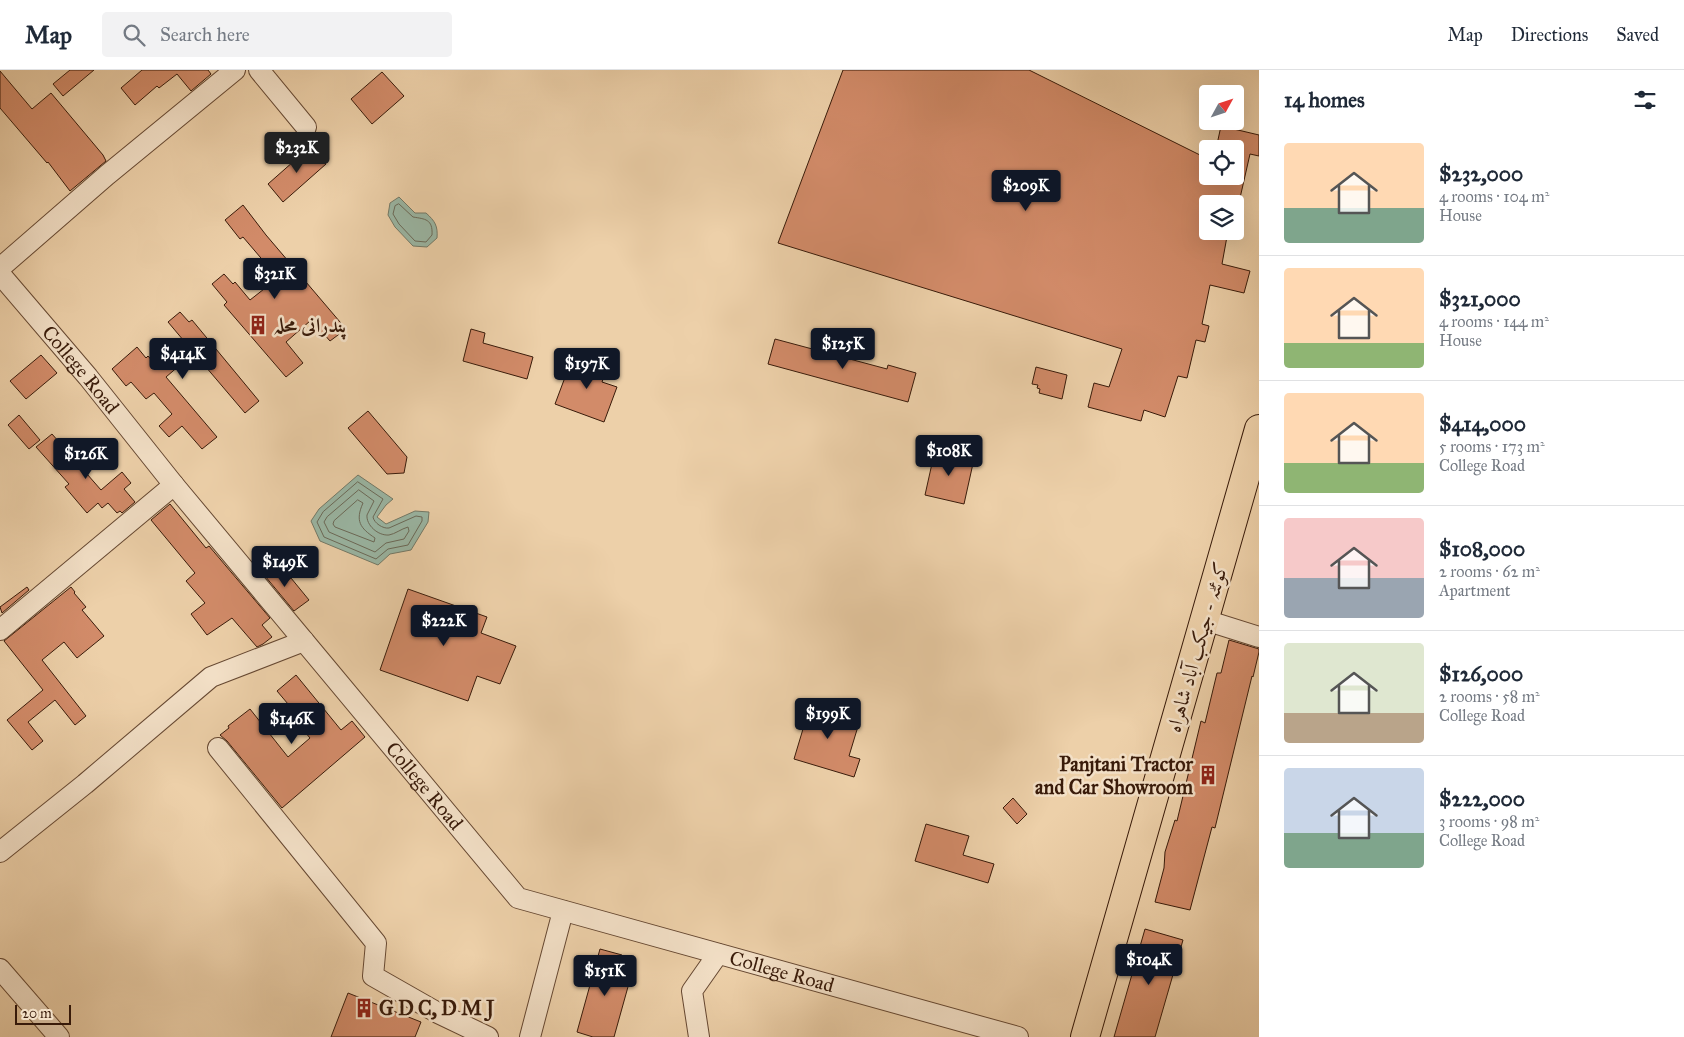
<!DOCTYPE html>
<html lang="en">
<head>
<meta charset="utf-8">
<style>
	:root { --surface:#fff; --page:#f2f2f3; --text:#1f2937; --muted:#747a83; --line:#e0e1e3; --accent:#111827 }
	body { margin:0; font-family:"IM FELL Great Primer",Amiri,serif; background:var(--page); color:var(--text); height:100vh; display:flex; flex-direction:column; font-size:19px; white-space:nowrap }
	* { box-sizing:border-box; margin:0 }
	p { font-size:16px; color:var(--muted) }
	.icon { flex:none; width:28px; height:28px; fill:none; stroke:currentColor; stroke-width:2; stroke-linecap:round; stroke-linejoin:round }
	.map { position:relative; flex:1; overflow:hidden }
	.panel { display:flex; flex-direction:column; background:var(--surface); width:425px }
	.panel>* { flex:none }
	.needle { width:32px; rotate:50deg }
	.fabs { position:absolute; left:1199px; top:15px; display:grid; gap:10px }
	.fabs a { display:grid; place-items:center; width:45px; height:45px; border-radius:5px; background:var(--surface); box-shadow:0 5px 20px #0002; font-size:25px }
	.scale { position:absolute; left:15px; bottom:12px; width:56px; box-sizing:border-box; padding-left:5px; border:2px solid #391b0a; border-top:0; font-size:14px; line-height:18px; white-space:nowrap; color:#391b0a; -webkit-text-stroke:4px #f3e0c7; paint-order:stroke }
	.price { position:absolute; translate:-50% -42px; padding:0 11px; border-radius:5px; background:var(--accent); color:#fff; font-size:16px; line-height:32px; filter:drop-shadow(0 1px 2px #0008) }
	.price::after { content:''; position:absolute; left:50%; top:30px; width:15px; height:11px; margin-left:-8px; background:inherit; clip-path:polygon(0 0,100% 0,50% 100%) }
	.price.current { background:#222; color:#fff }
	ul { padding:0; list-style:none }
	li { display:flex; align-items:center; gap:15px; height:125px; padding:0 25px }
	li+li { border-top:1px solid var(--line) }
	li span { display:grid; place-items:center; flex:none; width:140px; height:100px; border-radius:5px; color:#555 }
	li>.icon { margin-inline-start:auto }
	span .icon { width:60px; height:60px; fill:#fffc; stroke-width:1 }
	li b { font-size:21px }
	h2 { display:flex; justify-content:space-between; align-items:center; height:60px; padding:0 25px; font-size:21px }
	header { display:flex; align-items:center; gap:30px; box-sizing:border-box; height:70px; padding:0 25px; background:var(--surface); border-bottom:1px solid var(--line) }
	header strong { font-size:24px }
	nav { display:flex; gap:28px; margin-inline-start:auto; font-size:18px }
	.search { width:350px; height:45px; background:var(--page); display:flex; align-items:center; gap:12px; box-sizing:border-box; padding:0 18px; border-radius:5px; color:var(--muted); font-size:19px }
	main { display:flex; flex:1; min-height:0 }
	.map>svg:first-child { display:block }
</style>
</head>
<body>
<header>
<strong>Map</strong>
<div class="search"><svg class="icon" aria-label="search" viewBox="0 0 24 24"><circle cx="10" cy="10" r="6"/><path d="M15 15l6 6"/></svg>Search here</div>
<nav><a>Map</a><a>Directions</a><a>Saved</a></nav>
</header>
<main>
<div class="map">
<svg width="1259" height="967" viewBox="0 0 1259 967">
	<rect width="100%" height="100%" fill="#edd0a9"/>
	<filter id="stains"><feTurbulence type="fractalNoise" baseFrequency=".004" numOctaves="4"/><feColorMatrix values="0 0 0 0 .2 0 0 0 0 .09 0 0 0 0 .02 0 0 0 .5 -.17"/></filter>
	<radialGradient id="worn" r=".72"><stop offset=".6" stop-color="#630" stop-opacity="0"/><stop offset="1" stop-color="#630" stop-opacity=".3"/></radialGradient>
	<!-- water -->
	<path fill="#9ab7a5" stroke="#737967" d="M 399,127 L 415,143 L 426,143 C 435,151 438,156 437,168 L 427,177 L 413,176 L 395,157 L 388,145 L 390,133 Z
		M 358,405 L 393,429 L 386,435 L 377,447 L 386,454 L 415,441 L 429,442 L 428,452 L 411,480 L 390,484 L 378,495 L 320,471 L 311,451 L 319,439 Z"/>
	<g fill="none" stroke-linecap="round" stroke-linejoin="round">
		<!-- shore -->
		<path stroke="#6a6958" stroke-width="1" d="M 399,134 L 413,147 C 425,149 433,149 432,165 L 426,172 L 415,171 L 399,154 L 393,144 L 395,136 Z
			M 358,412 L 383,429 L 373,447 C 374,453 383,459 389,458 L 416,446 L 422,447 L 422,451 L 408,475 L 388,479 L 376,489 L 324,467 L 317,452 L 323,442 Z
			M 359,420 L 374,431 L 367,445 C 366,455 378,466 389,465 C 395,464 401,459 408,457 L 409,461 L 404,469 L 386,473 L 375,482 L 329,462 L 324,452 L 327,447 Z
			M 358,430 L 363,433 C 355,451 360,458 375,468 L 374,472 L 335,457 L 333,454 L 334,451 Z"/>
	</g>
	<!-- building -->
	<path fill="#d28b69" stroke="#391b0a" d="M 70,0 L 94,0 L 63,26 L 53,14 Z
		M 142,0 L 208,0 L 211,4 L 191,21 L 177,4 L 159,18 L 157,16 L 135,35 L 121,18 Z
		M 843,0 L 1029,0 L 1208,89 L 1208,106 L 1235,106 L 1235,79 L 1216,79 L 1221,56 L 1259,65 L 1259,86 L 1250,84 L 1240,128 L 1236,127 L 1235,134 L 1208,134 L 1208,161 L 1228,161 L 1222,194 L 1250,201 L 1244,223 L 1210,215 L 1202,254 L 1209,256 L 1205,272 L 1196,270 L 1187,308 L 1178,306 L 1165,347 L 1144,340 L 1141,351 L 1088,337 L 1094,313 L 1109,317 L 1122,279 L 778,173 Z
		M 0,1 L 32,39 L 51,23 L 103,85 L 106,91 L 70,121 L 48,92 L 47,93 L 0,38 Z
		M 382,2 L 404,26 L 372,54 L 351,29 Z
		M 311,76 L 326,94 L 283,132 L 268,114 Z
		M 243,135 L 266,165 L 346,259 L 330,271 L 323,263 L 322,264 L 310,251 L 286,272 L 303,293 L 286,307 L 224,235 L 227,232 L 212,214 L 224,204 L 233,214 L 235,212 L 250,230 L 278,208 L 243,167 L 240,169 L 225,150 Z
		M 180,242 L 189,252 L 192,250 L 259,331 L 245,343 L 194,283 L 166,307 L 217,367 L 202,379 L 182,356 L 169,367 L 159,356 L 172,344 L 154,323 L 146,329 L 131,312 L 126,316 L 112,299 L 137,277 L 146,288 L 148,286 L 156,295 L 184,271 L 168,252 Z
		M 471,259 L 485,263 L 483,273 L 533,287 L 527,309 L 463,291 Z
		M 775,269 L 887,299 L 888,295 L 916,303 L 908,332 L 768,294 Z
		M 41,285 L 57,303 L 26,329 L 10,311 Z
		M 581,287 L 607,298 L 602,312 L 617,317 L 604,352 L 555,334 L 567,302 L 570,303 L 574,290 L 579,292 Z
		M 1036,297 L 1067,305 L 1062,329 L 1039,323 L 1040,319 L 1037,318 L 1038,315 L 1032,314 Z
		M 368,341 L 407,387 L 404,403 L 387,404 L 348,358 Z
		M 19,345 L 40,370 L 29,379 L 8,355 Z
		M 52,364 L 101,420 L 122,402 L 131,413 L 124,419 L 135,432 L 122,443 L 120,441 L 117,443 L 108,433 L 102,438 L 98,433 L 87,443 L 65,417 L 69,414 L 36,377 Z
		M 935,380 L 974,389 L 964,434 L 925,425 Z
		M 170,434 L 206,478 L 209,476 L 270,548 L 262,555 L 272,567 L 263,574 L 257,577 L 232,548 L 207,565 L 191,544 L 205,533 L 186,511 L 195,503 L 151,450 Z
		M 269,492 L 286,512 L 291,508 L 309,530 L 294,541 L 260,500 Z
		M 27,517 L 29,520 L 2,543 L 0,537 Z
		M 71,517 L 75,522 L 74,523 L 86,537 L 82,540 L 104,566 L 77,588 L 64,572 L 42,590 L 86,646 L 75,655 L 55,630 L 28,652 L 43,671 L 32,680 L 7,650 L 43,620 L 4,571 Z
		M 408,519 L 487,547 L 481,563 L 516,576 L 500,614 L 477,606 L 468,631 L 380,600 Z
		M 1229,570 L 1259,579 L 1259,582 L 1253,607 L 1252,606 L 1215,758 L 1212,757 L 1190,840 L 1155,832 L 1164,798 L 1165,782 L 1175,750 L 1177,751 L 1201,651 L 1205,653 L 1217,603 L 1221,603 Z
		M 296,605 L 341,660 L 352,651 L 365,667 L 282,738 L 227,671 L 220,665 L 229,658 L 228,656 L 250,639 L 288,687 L 310,668 L 284,637 L 288,634 L 277,621 Z
		M 812,629 L 843,638 L 840,648 L 859,653 L 849,686 L 860,689 L 854,707 L 794,689 Z
		M 1013,728 L 1027,744 L 1017,754 L 1003,738 Z
		M 926,754 L 969,766 L 963,785 L 994,794 L 988,813 L 915,791 Z
		M 1145,859 L 1183,870 L 1155,967 L 1114,967 Z
		M 600,879 L 622,885 L 617,902 L 631,906 L 614,967 L 593,967 L 577,962 Z
		M 348,923 L 421,952 L 415,967 L 331,967 Z"/>
	<g fill="none" stroke-linecap="round" stroke-linejoin="round">
		<defs>
			<g id="street">
				<path d="M 259,0 L 306,57"/>
				<path d="M 0,198 L 107,105 L 235,0"/>
				<path id="s1" d="M 0,204 L 88,307 L 174,415 L 518,828 L 1018,967"/>
				<path d="M 1205,550 L 1259,567"/>
				<path d="M 0,560 L 174,415"/>
				<path d="M 218,678 L 376,873 L 373,906 L 438,943 L 488,967"/>
				<path d="M 0,782 L 85,714 L 211,607 L 304,571"/>
				<path d="M 0,899 L 59,967"/>
				<path d="M 530,967 L 563,841"/>
				<path d="M 699,967 L 692,921 L 718,884"/>
			</g>
			<path id="highway" d="M 1085,967 L 1259,359"/>
		</defs>
		<!-- street casing -->
		<use href="#street" stroke="#664832" stroke-width="22"/>
		<!-- highway casing -->
		<use href="#highway" stroke="#391b0a" stroke-width="30"/>
		<!-- street -->
		<use href="#street" stroke="#f3e0c7" stroke-width="20"/>
		<!-- highway -->
		<use href="#highway" stroke="#edd0a9" stroke-width="28"/>
	</g>
	<!-- icons -->
	<defs>
		<symbol id="building-bare" viewBox="-9 -9 18 18"><path d="M-4-6H4V6H1V3H-1V6H-4ZM-2.5-4.3h1.7v1.8h-1.7ZM.8-4.3h1.7v1.8H.8ZM-2.5-1h1.7V.8h-1.7ZM.8-1h1.7V.8H.8Z" fill="#8f2418" stroke="#f3e0c7" stroke-width="2.5" paint-order="stroke"/></symbol>
	</defs>
	<g fill-rule="evenodd">
		<use href="#building-bare" x="244" y="241" width="28" height="28"/>
		<use href="#building-bare" x="1194" y="691" width="28" height="28"/>
		<use href="#building-bare" x="350" y="924" width="28" height="28"/>
	</g>
	<g text-anchor="middle" stroke-width="5" stroke-linejoin="round" paint-order="stroke">
		<!-- poi labels -->
		<g font-size="20" font-weight="bold" fill="#391b0a" stroke="#f3e0c7" text-anchor="start">
			<text x="273" y="262">پندرانی محلہ</text>
			<text x="1193" y="701" text-anchor="end">Panjtani Tractor<tspan x="1193" dy="23">and Car Showroom</tspan></text>
			<text x="379" y="945">G D C, D M J</text>
		</g>
		<!-- street labels -->
		<g font-size="20" fill="#391b0a" stroke="#f3e0c7">
			<text dy="7" stroke="none"><textPath href="#s1" startOffset="125">College Road</textPath></text>
			<text transform="translate(1197 577) rotate(-74)" y="7">کوئٹہ - جیکب آباد شاہراہ</text>
			<text dy="7" stroke="none"><textPath href="#s1" startOffset="665">College Road</textPath></text>
			<text dy="7" stroke="none"><textPath href="#s1" startOffset="1085">College Road</textPath></text>
		</g>
	</g>
	<rect width="100%" height="100%" filter="url(#stains)"/>
	<rect width="100%" height="100%" fill="url(#worn)"/>
</svg>
<div class="fabs">
<a><svg class="needle" viewBox="-14 -14 28 28"><path d="M0-13l5 13h-10z" fill="#e53935"/><path d="M0 13l5-13h-10z" fill="#747a83"/></svg></a>
<a><svg class="icon" aria-label="locate" viewBox="0 0 24 24"><circle cx="12" cy="12" r="6"/><path d="M12 2v4M12 18v4M2 12h4M18 12h4"/></svg></a>
<a><svg class="icon" aria-label="layers" viewBox="0 0 24 24"><path d="M12 4l9 5-9 5-9-5zM3 14l9 5 9-5"/></svg></a>
</div>
<div class="scale">20 m</div>
<b class="price current" style="left:297px;top:104px">$232K</b>
<b class="price" style="left:1026px;top:142px">$209K</b>
<b class="price" style="left:275px;top:230px">$321K</b>
<b class="price" style="left:843px;top:300px">$125K</b>
<b class="price" style="left:183px;top:310px">$414K</b>
<b class="price" style="left:587px;top:320px">$197K</b>
<b class="price" style="left:949px;top:407px">$108K</b>
<b class="price" style="left:86px;top:410px">$126K</b>
<b class="price" style="left:285px;top:518px">$149K</b>
<b class="price" style="left:444px;top:577px">$222K</b>
<b class="price" style="left:828px;top:670px">$199K</b>
<b class="price" style="left:292px;top:675px">$146K</b>
<b class="price" style="left:1149px;top:916px">$104K</b>
<b class="price" style="left:605px;top:927px">$151K</b>
</div>
<section class="panel">
<h2>14 homes<svg class="icon" aria-label="filters" viewBox="0 0 24 24"><path d="M4 7h16M4 17h16"/><circle cx="9" cy="7" r="2"/><circle cx="15" cy="17" r="2"/></svg></h2>
<ul>
<li><span style="background:linear-gradient(#ffd9b3 65%,#7fa58c 0)"><svg class="icon" aria-label="home" viewBox="0 0 24 24"><path d="M3 11l9-7 9 7M6 9v11h12V9"/></svg></span><div><b>$232,000</b><p>4 rooms · 104 m²</p><p>House</p></div></li>
<li><span style="background:linear-gradient(#ffd9b3 75%,#8fb573 0)"><svg class="icon" aria-label="home" viewBox="0 0 24 24"><path d="M3 11l9-7 9 7M6 9v11h12V9"/></svg></span><div><b>$321,000</b><p>4 rooms · 144 m²</p><p>House</p></div></li>
<li><span style="background:linear-gradient(#ffd9b3 70%,#8fb573 0)"><svg class="icon" aria-label="home" viewBox="0 0 24 24"><path d="M3 11l9-7 9 7M6 9v11h12V9"/></svg></span><div><b>$414,000</b><p>5 rooms · 173 m²</p><p>College Road</p></div></li>
<li><span style="background:linear-gradient(#f6c9c9 60%,#9aa5b1 0)"><svg class="icon" aria-label="home" viewBox="0 0 24 24"><path d="M3 11l9-7 9 7M6 9v11h12V9"/></svg></span><div><b>$108,000</b><p>2 rooms · 62 m²</p><p>Apartment</p></div></li>
<li><span style="background:linear-gradient(#dfe7d0 70%,#b9a48a 0)"><svg class="icon" aria-label="home" viewBox="0 0 24 24"><path d="M3 11l9-7 9 7M6 9v11h12V9"/></svg></span><div><b>$126,000</b><p>2 rooms · 58 m²</p><p>College Road</p></div></li>
<li><span style="background:linear-gradient(#c9d6e8 65%,#7fa58c 0)"><svg class="icon" aria-label="home" viewBox="0 0 24 24"><path d="M3 11l9-7 9 7M6 9v11h12V9"/></svg></span><div><b>$222,000</b><p>3 rooms · 98 m²</p><p>College Road</p></div></li>
</ul>
</section>
</main>
</body>
</html>
